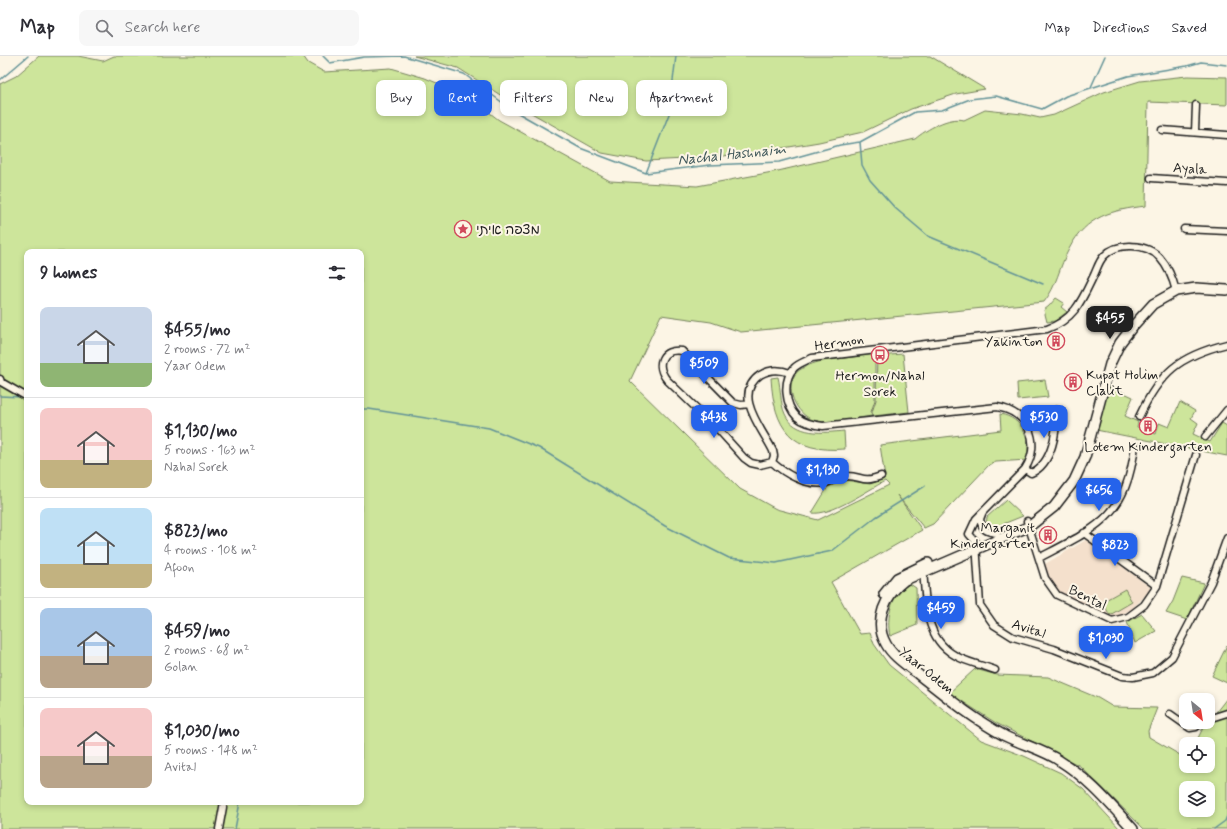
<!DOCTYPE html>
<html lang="en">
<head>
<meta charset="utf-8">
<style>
	:root { --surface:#fff; --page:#f7f7f7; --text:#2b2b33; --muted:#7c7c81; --line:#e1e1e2; --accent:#2563eb }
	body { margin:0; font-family:Mynerve,"Playpen Sans Hebrew",sans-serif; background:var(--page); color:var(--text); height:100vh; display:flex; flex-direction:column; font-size:15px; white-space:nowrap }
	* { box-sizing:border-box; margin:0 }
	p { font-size:13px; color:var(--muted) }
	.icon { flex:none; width:22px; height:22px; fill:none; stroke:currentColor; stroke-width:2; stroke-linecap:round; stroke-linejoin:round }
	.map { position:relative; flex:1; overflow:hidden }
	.sheet { position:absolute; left:24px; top:193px; width:340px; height:556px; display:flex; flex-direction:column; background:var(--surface); border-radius:8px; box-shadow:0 2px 6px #0003 }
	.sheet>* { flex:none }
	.hud { position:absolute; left:376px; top:24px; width:380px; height:36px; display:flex; gap:8px }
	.needle { width:26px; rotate:150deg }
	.buttons { position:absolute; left:1179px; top:637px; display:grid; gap:8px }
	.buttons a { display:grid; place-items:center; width:36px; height:36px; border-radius:8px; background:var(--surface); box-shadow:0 2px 6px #0003; font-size:20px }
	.price { position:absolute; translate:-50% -34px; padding:0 9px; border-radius:8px; background:var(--accent); color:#fff; font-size:13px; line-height:26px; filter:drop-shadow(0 1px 2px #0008) }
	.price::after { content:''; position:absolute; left:50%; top:24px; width:12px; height:9px; margin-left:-6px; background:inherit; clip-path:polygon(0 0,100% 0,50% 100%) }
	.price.active { background:#222; color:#fff }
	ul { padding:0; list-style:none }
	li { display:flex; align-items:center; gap:12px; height:100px; padding:0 16px }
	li+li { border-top:1px solid var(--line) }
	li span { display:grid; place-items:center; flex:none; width:112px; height:80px; border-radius:8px; color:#555 }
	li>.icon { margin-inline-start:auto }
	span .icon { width:48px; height:48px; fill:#fffc; stroke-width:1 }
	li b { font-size:17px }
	h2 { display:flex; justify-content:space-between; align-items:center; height:48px; padding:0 16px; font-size:17px }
	.chip { padding:0 14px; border-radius:8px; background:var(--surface); box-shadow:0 2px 6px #0003; font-size:14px; line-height:36px }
	.chip.active { background:var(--accent); color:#fff }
	header { display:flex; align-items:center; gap:24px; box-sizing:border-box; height:56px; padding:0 20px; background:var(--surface); border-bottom:1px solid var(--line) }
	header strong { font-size:19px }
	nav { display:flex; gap:22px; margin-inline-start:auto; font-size:14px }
	.search { width:280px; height:36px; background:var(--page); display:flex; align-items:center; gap:10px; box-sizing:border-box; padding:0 14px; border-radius:8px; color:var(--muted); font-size:15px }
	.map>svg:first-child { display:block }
</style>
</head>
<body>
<header>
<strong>Map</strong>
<div class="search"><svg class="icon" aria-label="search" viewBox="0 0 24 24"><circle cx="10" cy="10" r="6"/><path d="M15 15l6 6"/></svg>Search here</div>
<nav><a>Map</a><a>Directions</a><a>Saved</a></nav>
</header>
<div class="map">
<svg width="1227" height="773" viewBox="0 0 1227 773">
	<rect width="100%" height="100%" fill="#fcf5e5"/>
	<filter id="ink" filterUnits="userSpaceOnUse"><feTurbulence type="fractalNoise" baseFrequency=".025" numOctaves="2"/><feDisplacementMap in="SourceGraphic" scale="8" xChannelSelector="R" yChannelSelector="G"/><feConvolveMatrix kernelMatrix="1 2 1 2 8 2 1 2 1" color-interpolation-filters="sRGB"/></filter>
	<g filter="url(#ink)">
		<!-- built -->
		<path fill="#f4e0cc" d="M 1086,484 L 1150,531 L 1150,535 L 1132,553 L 1119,560 L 1108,561 L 1063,539 L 1055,532 L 1046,518 L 1044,511 L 1045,508 Z"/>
		<!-- green -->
		<path fill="#cde59b" stroke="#74805c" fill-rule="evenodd" d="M 39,0 L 78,0 L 103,5 L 114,0 L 303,0 L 308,7 L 324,16 L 391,12 L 425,22 L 468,40 L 499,64 L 610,125 L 697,130 L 778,115 L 915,83 C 927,73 949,60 964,64 L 985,54 L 1022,58 L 1040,62 L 1054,59 L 1104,36 L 1140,25 L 1187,20 L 1227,21 L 1227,49 L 1148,46 L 1146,150 C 1112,154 1086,160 1069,193 C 1059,211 1057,230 1044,246 L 741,276 L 711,266 L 661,259 L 630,325 L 740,433 L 776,453 L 818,464 L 889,429 L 885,425 C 868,434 831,460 812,457 L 828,431 L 839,426 L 845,424 L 870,428 L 885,422 L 880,389 L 1001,374 L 1000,358 C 1023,362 1031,383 1027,404 L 996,406 L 989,409 L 933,468 L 924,472 L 897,439 L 922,474 L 831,526 L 860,578 L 870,577 L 874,588 L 889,609 L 981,684 L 1024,700 L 1061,717 L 1083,733 L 1120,773 L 0,773 L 0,28 L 16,20 ZM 27,196 L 361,196 L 361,746 L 27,746 Z
			M 414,0 L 930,0 L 985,33 L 956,38 L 911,53 L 863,76 L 819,86 L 759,96 L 705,102 L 646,105 L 602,97 L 505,42 L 458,12 Z
			M 1056,242 L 1064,247 L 1061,251 L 1067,256 L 1055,265 L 1047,266 L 1044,254 L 1049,250 Z
			M 875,298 L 875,344 L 871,356 L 872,360 C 856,362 828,369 813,364 C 796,358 783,331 797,316 C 804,310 814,307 822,305 Z
			M 903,298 L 909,356 L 873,360 L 872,356 L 876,344 L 877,300 Z
			M 778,321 C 781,333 780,347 785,358 C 795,380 824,377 844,375 L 845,393 C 791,397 774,373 771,322 Z
			M 1045,324 L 1048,341 L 1018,344 L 1017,327 Z
			M 1107,329 L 1133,341 L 1125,360 L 1138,366 L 1137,371 L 1156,378 L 1159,367 L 1169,371 L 1180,346 L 1195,355 L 1191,362 L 1198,367 L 1193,378 L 1210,386 L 1222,367 L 1227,370 L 1227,400 L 1096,374 Z
			M 1006,444 L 1023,460 L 993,472 L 986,469 L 987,461 Z
			M 1182,522 L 1204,527 L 1187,564 L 1166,557 L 1173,545 Z
			M 910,528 L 916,532 L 917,569 L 890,580 C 886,562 891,536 910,528 Z
			M 1125,533 L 1132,546 L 1110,559 L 1102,546 Z
			M 1142,558 L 1156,575 L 1135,587 L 1127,566 Z
			M 1227,589 L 1227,627 L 1212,620 Z
			M 975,613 L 997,619 L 1048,621 L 1098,642 L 1113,651 L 1157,652 L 1148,675 L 1149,681 L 1180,699 L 1186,698 L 1186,710 L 1208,710 L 1208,688 L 1195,688 L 1202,674 L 1227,642 L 1227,773 L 1144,773 L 1080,710 L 996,667 L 949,637 ZM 1186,732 L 1208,732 L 1208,754 L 1186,754 Z"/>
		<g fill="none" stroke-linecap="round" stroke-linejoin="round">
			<!-- stream -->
			<path stroke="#629297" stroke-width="1.5" d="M 323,0 L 330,7 L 364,1 L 404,0 L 464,18 L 511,53 L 580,92 L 646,117 L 710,109 L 779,106 L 840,89 L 860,86 L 915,56 L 942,54 L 970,43 L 996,40 L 1042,53 L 1066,40 L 1128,20 L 1187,10 L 1201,6 L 1227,9
				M 0,24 L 28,0
				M 1091,31 L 1105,0
				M 860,86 L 862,109 L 870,124 L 895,152 L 928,180 L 1043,228
				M 646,117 L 669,58 L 676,0
				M 0,340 L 21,341
				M 361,353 L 369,353 L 489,372 L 539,392 L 665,470 L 729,502 L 776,507 L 832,495 L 876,461 L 925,430
				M 235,773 L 240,746
				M 1214,773 L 1225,765 L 1227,760"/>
			<defs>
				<path id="street" d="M 1162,74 L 1227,79
					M 1195,76 L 1196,49
					M 1151,122 L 1227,127
					M 1184,173 L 1227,175
					M 1176,235 C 1173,223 1168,211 1160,202 C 1147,187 1117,186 1104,200 C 1099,205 1097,213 1094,219 C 1082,244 1075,263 1047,273 L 812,302 C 806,305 799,307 794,312 C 782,325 785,349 797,361 C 804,367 814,369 823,370 L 997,351 C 1028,356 1042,386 1025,413 L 976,463 L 969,478 L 976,486 L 980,549 L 994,569 L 1013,581 L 1054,593 L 1122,620 L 1133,621 L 1153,617 L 1172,601 L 1211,526 L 1227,482
					M 0,323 L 1,326 L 27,341
					M 749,348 L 741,349 L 733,347 L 682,295 C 661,292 655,309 667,324 L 716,371 L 744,402 L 751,407 L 760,409 L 772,406
					M 1139,361 C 1160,316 1179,300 1227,288
					M 1205,381 L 1227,354
					M 772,406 L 774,400 L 773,395 C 764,375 731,339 760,319 C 770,313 780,313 790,317
					M 772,406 C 785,418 806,430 825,427 C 832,426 838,420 845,420 C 862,419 861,428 881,420
					M 1025,413 L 1031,417 C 1053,408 1057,374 1056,354
					M 982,458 L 980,463 C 982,474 987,476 997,477
					M 1027,465 L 1045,522 L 1057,539 L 1112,565 L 1128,561 L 1144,549 L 1157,530 L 1196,399
					M 1084,477 L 1157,530
					M 1039,502 C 1098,471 1126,461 1135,390
					M 923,513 C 926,547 924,586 960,602 C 971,607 984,610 995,614
					M 1170,658 L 1190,672 L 1196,671 L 1202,666
					M 1208,663 L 1227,657
					M 219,773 L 224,746"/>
				<path id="secondary" d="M 884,538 L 897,522 L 928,507
					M 1133,773 C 1110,748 1089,723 1060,705 C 1044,694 1023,689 1005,680 C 972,662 948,642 919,619 C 908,610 893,601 886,588 C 873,565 885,539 905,524 L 1030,470 L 1054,451 L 1074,425 L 1085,401 L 1110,308 L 1120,287 L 1133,270 L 1153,248 L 1176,235 L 1196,232 L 1227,234"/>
			</defs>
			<!-- street casing -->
			<use href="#street" stroke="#1c1c1c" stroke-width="9"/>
			<!-- secondary casing -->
			<use href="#secondary" stroke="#1c1c1c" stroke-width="12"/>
			<!-- street -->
			<use href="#street" stroke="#fcf5e5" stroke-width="6"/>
			<!-- secondary -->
			<use href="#secondary" stroke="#fcf5e5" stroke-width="9"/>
		</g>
	</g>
	<!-- icons -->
	<defs>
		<symbol id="sight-ring" viewBox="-11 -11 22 22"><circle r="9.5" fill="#fcf5e5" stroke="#d1495b" stroke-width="1.5"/><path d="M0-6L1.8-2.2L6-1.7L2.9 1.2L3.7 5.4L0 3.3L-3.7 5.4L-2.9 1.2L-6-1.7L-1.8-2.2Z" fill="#d1495b"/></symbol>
		<symbol id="building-ring" viewBox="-11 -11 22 22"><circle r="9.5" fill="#fcf5e5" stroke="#d1495b" stroke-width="1.5"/><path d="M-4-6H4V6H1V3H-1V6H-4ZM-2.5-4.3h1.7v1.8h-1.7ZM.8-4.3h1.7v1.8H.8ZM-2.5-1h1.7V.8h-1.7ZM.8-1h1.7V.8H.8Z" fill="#d1495b"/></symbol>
		<symbol id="bus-ring" viewBox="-11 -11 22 22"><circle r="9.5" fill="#fcf5e5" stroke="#d1495b" stroke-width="1.5"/><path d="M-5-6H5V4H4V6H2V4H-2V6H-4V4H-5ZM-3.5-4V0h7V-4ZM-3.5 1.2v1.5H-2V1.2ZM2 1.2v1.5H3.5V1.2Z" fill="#d1495b"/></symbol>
	</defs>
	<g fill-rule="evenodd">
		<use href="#sight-ring" x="453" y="163" width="20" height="20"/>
		<use href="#building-ring" x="1046" y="275" width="20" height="20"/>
		<use href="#bus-ring" x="870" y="289" width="20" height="20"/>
		<use href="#building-ring" x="1063" y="316" width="20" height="20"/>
		<use href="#building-ring" x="1138" y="360" width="20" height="20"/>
		<use href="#building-ring" x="1038" y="469" width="20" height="20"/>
	</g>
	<g text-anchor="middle" stroke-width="4" stroke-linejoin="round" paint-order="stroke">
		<!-- street labels -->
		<g font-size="14" fill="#1c1c1c" stroke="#fcf5e5">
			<text transform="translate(1190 112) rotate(3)" y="5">Ayala</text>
			<text transform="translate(839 286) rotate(-9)" y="5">Hermon</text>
			<text transform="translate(1088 541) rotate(26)" y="5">Bental</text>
			<text transform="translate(1029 572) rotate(18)" y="5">Avital</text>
			<text transform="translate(927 614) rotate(39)" y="5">Yaar Odem</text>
		</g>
		<!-- poi labels -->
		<g font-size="14" fill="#1c1c1c" stroke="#fcf5e5" text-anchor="start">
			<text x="476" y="178">מצפה איתי</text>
			<text x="1043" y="290" text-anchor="end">Yakinton</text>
			<text x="1086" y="323">Kupat Holim<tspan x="1086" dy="16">Clalit</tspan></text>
			<text x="880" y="324" text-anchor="middle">Hermon/Nahal<tspan x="880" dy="16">Sorek</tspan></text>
			<text x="1148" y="395" text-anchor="middle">Lotem Kindergarten</text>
			<text x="1035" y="476" text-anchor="end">Marganit<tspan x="1035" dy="16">Kindergarten</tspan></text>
		</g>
		<!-- water labels -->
		<g font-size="15" font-style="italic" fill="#3f575a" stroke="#fcf5e5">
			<text transform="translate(732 98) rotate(-6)" y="5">Nachal Hashnaim</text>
		</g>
	</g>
</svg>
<div class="buttons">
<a><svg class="needle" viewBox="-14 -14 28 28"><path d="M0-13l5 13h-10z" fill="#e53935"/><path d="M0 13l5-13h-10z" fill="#7c7c81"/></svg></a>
<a><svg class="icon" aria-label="locate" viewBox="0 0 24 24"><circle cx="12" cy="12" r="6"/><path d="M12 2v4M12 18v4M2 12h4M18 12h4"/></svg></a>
<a><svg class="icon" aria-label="layers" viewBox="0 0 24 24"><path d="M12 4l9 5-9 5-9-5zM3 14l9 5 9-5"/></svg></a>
</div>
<b class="price active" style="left:1110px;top:284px">$455</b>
<b class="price" style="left:704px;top:329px">$509</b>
<b class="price" style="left:714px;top:383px">$438</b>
<b class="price" style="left:1044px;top:383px">$530</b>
<b class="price" style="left:823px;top:436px">$1,130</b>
<b class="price" style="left:1099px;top:456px">$656</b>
<b class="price" style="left:1115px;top:511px">$823</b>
<b class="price" style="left:941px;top:574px">$459</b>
<b class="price" style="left:1106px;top:604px">$1,030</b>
<div class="hud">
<a class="chip">Buy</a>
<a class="chip active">Rent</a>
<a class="chip">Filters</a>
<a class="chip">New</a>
<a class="chip">Apartment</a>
</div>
<section class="sheet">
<h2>9 homes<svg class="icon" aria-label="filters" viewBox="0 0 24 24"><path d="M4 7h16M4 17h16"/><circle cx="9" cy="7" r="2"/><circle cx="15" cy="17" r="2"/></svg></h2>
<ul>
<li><span style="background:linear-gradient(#c9d6e8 70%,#8fb573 0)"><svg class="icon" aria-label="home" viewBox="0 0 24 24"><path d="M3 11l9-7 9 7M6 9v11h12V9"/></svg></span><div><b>$455/mo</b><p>2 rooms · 72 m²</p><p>Yaar Odem</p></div></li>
<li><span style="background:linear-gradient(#f6c9c9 65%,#c2b280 0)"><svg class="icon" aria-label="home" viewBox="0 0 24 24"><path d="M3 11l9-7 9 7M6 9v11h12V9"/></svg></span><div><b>$1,130/mo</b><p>5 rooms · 163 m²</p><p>Nahal Sorek</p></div></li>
<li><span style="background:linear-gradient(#bfe0f5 70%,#c2b280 0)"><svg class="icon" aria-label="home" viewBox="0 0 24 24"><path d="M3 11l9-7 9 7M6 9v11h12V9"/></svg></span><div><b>$823/mo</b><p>4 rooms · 108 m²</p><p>Afoon</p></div></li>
<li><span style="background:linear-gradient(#a9c7e8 60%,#b9a48a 0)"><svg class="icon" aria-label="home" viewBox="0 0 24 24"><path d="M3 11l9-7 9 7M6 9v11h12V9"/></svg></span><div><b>$459/mo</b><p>2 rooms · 68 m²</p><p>Golan</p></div></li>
<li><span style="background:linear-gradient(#f6c9c9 60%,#b9a48a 0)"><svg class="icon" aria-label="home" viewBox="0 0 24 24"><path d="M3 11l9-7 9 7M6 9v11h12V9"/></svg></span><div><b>$1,030/mo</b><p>5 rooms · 148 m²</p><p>Avital</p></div></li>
</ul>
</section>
</div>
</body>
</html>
